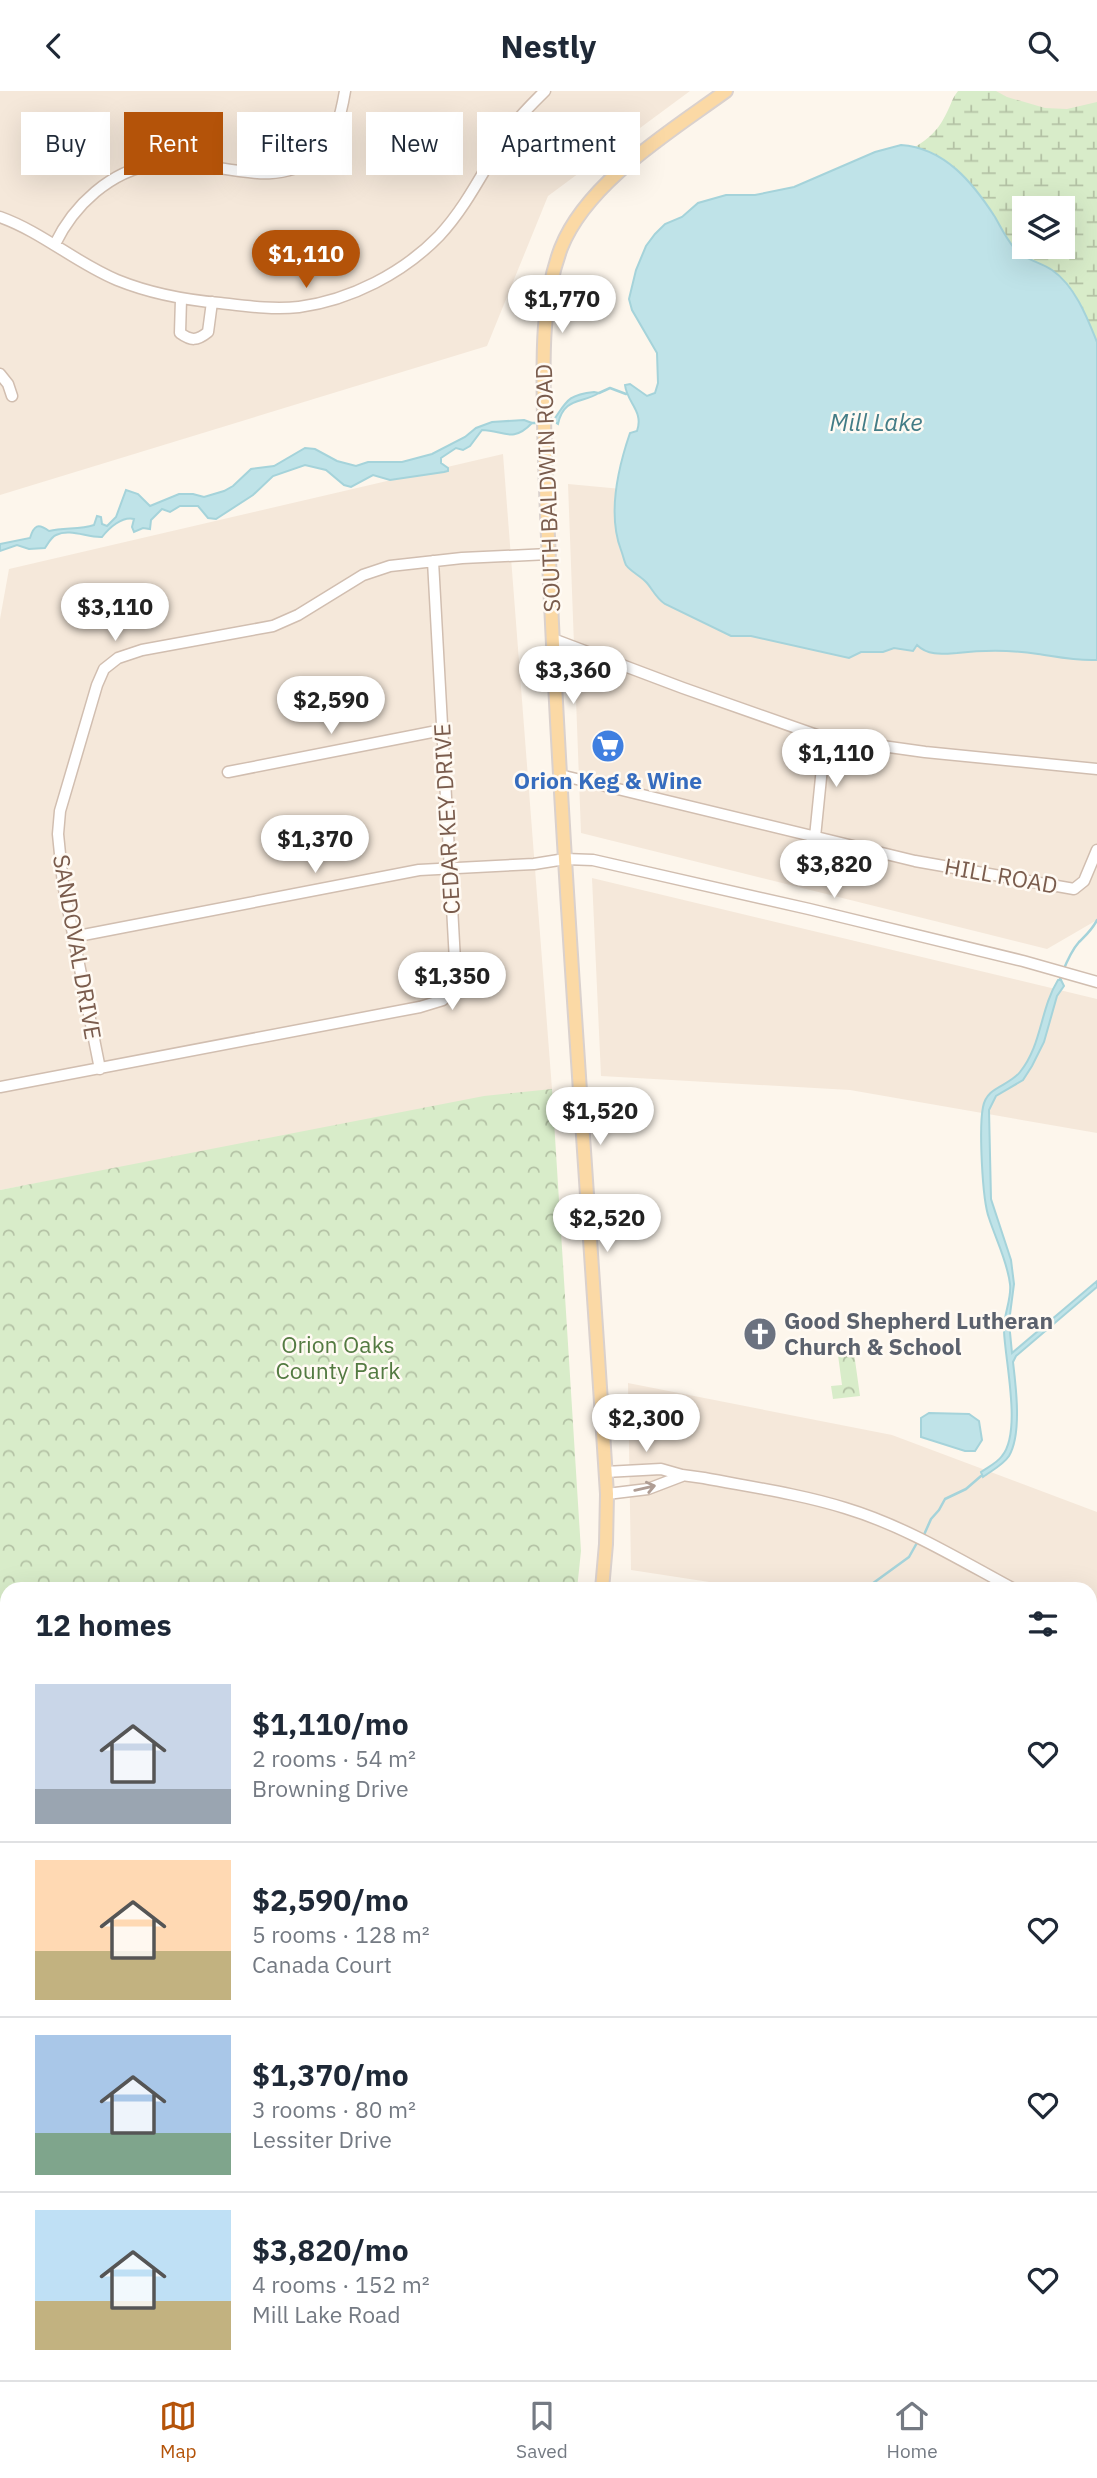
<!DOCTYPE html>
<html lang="en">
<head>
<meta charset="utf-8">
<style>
	:root { --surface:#fff; --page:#f6f6f7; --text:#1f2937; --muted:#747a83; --line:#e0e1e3; --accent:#b45309 }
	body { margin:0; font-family:"IBM Plex Sans",sans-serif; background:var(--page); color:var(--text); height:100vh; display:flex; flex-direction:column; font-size:26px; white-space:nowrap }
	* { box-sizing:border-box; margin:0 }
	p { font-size:23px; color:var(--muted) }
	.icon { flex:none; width:38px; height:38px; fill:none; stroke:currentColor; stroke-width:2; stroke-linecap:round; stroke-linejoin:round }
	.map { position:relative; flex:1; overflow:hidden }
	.details { position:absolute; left:0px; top:1491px; width:1097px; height:798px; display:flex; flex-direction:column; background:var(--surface); border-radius:21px 21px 0 0; box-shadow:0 7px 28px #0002 }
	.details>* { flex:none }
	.guide { position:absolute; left:21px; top:21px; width:700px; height:63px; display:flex; gap:14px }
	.tools { position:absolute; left:1012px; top:105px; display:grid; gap:14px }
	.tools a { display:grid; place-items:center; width:63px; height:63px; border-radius:0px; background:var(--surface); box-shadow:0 7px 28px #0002; font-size:35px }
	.price { position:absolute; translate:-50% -60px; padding:0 16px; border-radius:24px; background:#fff; color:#222; font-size:23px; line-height:46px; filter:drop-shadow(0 2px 4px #0008) }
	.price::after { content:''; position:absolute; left:50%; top:42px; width:21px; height:16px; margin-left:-10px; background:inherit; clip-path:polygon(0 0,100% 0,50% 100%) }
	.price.selected { background:var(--accent); color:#fff }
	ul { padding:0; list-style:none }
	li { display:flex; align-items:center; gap:21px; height:175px; padding:0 35px }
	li+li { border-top:2px solid var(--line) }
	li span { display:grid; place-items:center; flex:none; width:196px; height:140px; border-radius:0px; color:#555 }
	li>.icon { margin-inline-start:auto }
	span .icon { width:84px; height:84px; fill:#fffc; stroke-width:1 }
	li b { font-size:30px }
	h2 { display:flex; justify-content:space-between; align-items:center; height:84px; padding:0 35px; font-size:30px }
	.chip { padding:0 24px; border-radius:0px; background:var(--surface); box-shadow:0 7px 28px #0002; font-size:24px; line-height:63px }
	.chip.selected { background:var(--accent); color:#fff }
	header { display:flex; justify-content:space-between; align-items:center; height:91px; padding:0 35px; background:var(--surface); font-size:32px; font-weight:800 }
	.menu { display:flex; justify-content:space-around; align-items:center; height:98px; border-top:2px solid var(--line); background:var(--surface); font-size:19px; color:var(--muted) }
	.menu a { display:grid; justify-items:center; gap:4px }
	.menu .selected { color:var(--accent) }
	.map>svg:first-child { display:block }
</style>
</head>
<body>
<header><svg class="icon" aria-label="back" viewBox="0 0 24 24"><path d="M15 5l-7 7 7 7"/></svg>Nestly<svg class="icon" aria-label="search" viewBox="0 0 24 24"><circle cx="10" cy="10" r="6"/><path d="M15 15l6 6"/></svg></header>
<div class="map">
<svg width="1097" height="2289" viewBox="0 0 1097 2289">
	<defs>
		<pattern id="wetland-marsh" width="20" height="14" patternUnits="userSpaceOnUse" patternTransform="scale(1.75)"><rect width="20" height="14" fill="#d8ecc9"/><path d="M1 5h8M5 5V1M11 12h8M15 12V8" fill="none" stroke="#b4c2a5"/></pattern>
		<pattern id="park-crowns" width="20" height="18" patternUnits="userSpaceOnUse" patternTransform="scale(1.75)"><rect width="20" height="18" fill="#d8ecc9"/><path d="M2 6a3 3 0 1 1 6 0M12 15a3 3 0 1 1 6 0" fill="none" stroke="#b4c2a5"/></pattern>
	</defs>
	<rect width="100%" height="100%" fill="#fdf6ec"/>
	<!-- residential -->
	<path fill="#f5e8da" d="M 0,0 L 690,0 L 548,105 L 487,255 L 0,404 Z
		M 964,0 L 1097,0 L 1097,26 L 1046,45 Z
		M 503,363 L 552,998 L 0,1099 L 0,528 L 9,478 Z
		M 568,393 L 1097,442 L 1097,829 L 1047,858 L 581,742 Z
		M 592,787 L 1097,908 L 1097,1042 L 850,999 L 601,985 Z
		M 628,1292 L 892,1344 L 1097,1421 L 1097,1706 L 1090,1705 L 1090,1498 L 755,1498 L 631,1479 Z"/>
	<!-- wetland -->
	<path fill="url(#wetland-marsh)" fill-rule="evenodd" d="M 958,0 L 996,0 L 1007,6 L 1045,17 L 1067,18 L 1097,11 L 1097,251 C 1088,229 1076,197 1056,183 C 1043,174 1024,168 1015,158 C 981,119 973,72 915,56 C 928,48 937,40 944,27 C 950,17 951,9 958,0 ZM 1024,117 L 1062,117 L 1062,156 L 1024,156 Z"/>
	<!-- park -->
	<path fill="url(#park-crowns)" d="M 552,998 L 581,1460 L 577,1498 L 7,1498 L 7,2282 L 571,2282 L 574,2289 L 0,2289 L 0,1099 L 484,1005 Z
		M 854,1262 L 860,1305 L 833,1308 L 831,1295 L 842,1294 L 838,1264 Z
		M 1090,1742 L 1097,1743 L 1097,2041 L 1090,2039 Z"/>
	<!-- water -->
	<path fill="#bfe3e8" stroke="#a5d3da" stroke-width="2" d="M 901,54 C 945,57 973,92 995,126 C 1001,137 1007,149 1015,158 C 1025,169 1040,171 1052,179 C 1075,195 1087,226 1097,251 L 1097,569 C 1076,570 1058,566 1038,563 C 1012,559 984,559 957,562 C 943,563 928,565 917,554 L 913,560 L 894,557 L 883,561 L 861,561 L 849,567 L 751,545 L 731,545 L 665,513 C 656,507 653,499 647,492 C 641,485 631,481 626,474 C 624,470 623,464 621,459 C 607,422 618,377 630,342 L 637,340 C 644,320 627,312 625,294 L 630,293 L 647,305 L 655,302 L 658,292 L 657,262 L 632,219 L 629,208 L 636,179 L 646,155 L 655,143 L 665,133 L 682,126 L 698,112 L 726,104 L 755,104 L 794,96 L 875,61 Z
		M 594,301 L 599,302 C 581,313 564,306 558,333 L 553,330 C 567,310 567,304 594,301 Z
		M 524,329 L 532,332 C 512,353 503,339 482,339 L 470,355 L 463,359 L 456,357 L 441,367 L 441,372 L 448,377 L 448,380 L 444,381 L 390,389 L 373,384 L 351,396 L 344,394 L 326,379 L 305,374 L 273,385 L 253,404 L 216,428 L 208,427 L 198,415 L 180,415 L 170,421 L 162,418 L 151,429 L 150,438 L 143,437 L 134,441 L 132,436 L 134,428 C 122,425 109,437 102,446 C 88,447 70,437 56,444 C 51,446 48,453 45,457 L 29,458 L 17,454 L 0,460 L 0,453 L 30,447 C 34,434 38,432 49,440 C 64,436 79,439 94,434 L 97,425 L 101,426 L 102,433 L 107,435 L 116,426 L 126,399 L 138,403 L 150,415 L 179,403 L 193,403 L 204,406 L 224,400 L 233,395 L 251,378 L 274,375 L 305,357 L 315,358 L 337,370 L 356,375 L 368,371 L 402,371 L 432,363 L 465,346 L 476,337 L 492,331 Z
		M 1058,889 L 1061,889 L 1064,895 L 1057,905 L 1044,951 L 1032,975 L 1023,989 L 996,1005 L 989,1019 L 991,1108 L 1011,1169 L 1014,1193 L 1009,1231 L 1012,1262 L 1097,1190 L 1097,1196 L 1016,1265 L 1013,1271 C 1016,1296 1022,1343 1009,1365 C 1003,1374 991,1380 983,1386 L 981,1381 C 988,1376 997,1372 1002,1365 C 1022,1341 1005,1270 1004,1240 C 1003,1224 1012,1208 1010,1193 C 1007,1169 996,1149 989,1127 C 982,1108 979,1036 983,1016 C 987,995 1008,996 1020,981 C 1042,954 1040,918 1058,889 Z
		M 929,1322 L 969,1323 L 979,1330 L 982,1349 L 975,1360 L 965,1360 L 921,1346 L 921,1327 Z"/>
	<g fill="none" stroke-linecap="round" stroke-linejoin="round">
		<!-- stream -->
		<path stroke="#a5d3da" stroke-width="2.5" d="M 599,302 L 610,297 L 626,303
			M 532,332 L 539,332
			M 1061,889 L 1060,887 C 1065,875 1070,861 1079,851 C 1086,844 1092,839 1097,829
			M 923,1446 L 931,1428 L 939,1419 L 945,1408 L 966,1398 L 981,1385
			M 865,1498 L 909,1466 L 918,1450
			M 1027,2282 L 1027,2289"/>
		<defs>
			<path id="minor" d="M 0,126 C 42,141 76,172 117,189 C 149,202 185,209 220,212 C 246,215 273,219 299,216 C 351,209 403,182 439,145 C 467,115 484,78 506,44 C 517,27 531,14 545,0
				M 55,153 C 74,114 110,80 155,73 C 207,64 269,103 315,66 C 335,50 341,24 345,0
				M 181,208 L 180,242 C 191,250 197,250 208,241 L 212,211
				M 0,283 L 8,293 L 12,305
				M 553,548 L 683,597 L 825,647 L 925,661 L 1097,678
				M 228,681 L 442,639
				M 560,684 L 915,770 L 1074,798 L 1084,790 L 1097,759
				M 815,746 L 825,647
				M 73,846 L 419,779 L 534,773 L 565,768 L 593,769 L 809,818 L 1023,870 L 1097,891
				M 100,978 L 63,793 L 58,743 L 60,720 L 97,594 L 104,578 L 118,567 L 142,559 L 273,535 L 298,524 L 363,484 L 390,475 L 462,467 L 549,463
				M 0,996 L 420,916 L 443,909 L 451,899 L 455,886 L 455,870 L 433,470
				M 605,1381 L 661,1378 L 682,1384 L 704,1387 C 751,1396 800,1403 845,1417 C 905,1435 960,1469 1014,1498
				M 607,1403 L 648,1398 L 682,1385
				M 1090,1534 L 1097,1535"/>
			<path id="major" d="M 602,1498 L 606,1453 L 607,1403 C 588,1106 565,809 551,512 C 548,450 545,388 544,326 C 543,270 541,210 561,157 C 587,91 671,40 726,0
				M 601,2282 L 604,2289"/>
		</defs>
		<!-- minor casing -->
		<use href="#minor" stroke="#d1beb0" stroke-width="13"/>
		<!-- major casing -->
		<use href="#major" stroke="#dad1cd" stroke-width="16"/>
		<!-- minor -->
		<use href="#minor" stroke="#fff" stroke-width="10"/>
		<!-- major -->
		<use href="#major" stroke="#fbd9a5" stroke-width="12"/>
	</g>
	<!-- one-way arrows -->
	<defs><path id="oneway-shaft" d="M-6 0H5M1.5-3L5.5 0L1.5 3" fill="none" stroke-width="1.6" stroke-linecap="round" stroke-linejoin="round" transform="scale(1.75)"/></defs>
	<use stroke="#af9d94" href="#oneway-shaft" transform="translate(645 1397) rotate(-13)"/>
	<!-- icons -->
	<defs>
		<symbol id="supermarket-disc" viewBox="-11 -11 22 22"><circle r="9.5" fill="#3f7fe0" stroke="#fffaf3"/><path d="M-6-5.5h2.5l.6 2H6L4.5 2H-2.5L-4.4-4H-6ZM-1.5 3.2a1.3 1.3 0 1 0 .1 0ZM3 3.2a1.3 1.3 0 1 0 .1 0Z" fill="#fff"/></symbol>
		<symbol id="church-disc" viewBox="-11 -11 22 22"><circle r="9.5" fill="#6b7280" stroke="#fffaf3"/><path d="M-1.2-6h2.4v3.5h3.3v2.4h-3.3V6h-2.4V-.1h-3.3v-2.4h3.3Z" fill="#fff"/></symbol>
	</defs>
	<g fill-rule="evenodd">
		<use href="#supermarket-disc" x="589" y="636" width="38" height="38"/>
		<use href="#church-disc" x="741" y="1224" width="38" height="38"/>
	</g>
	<g text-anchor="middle" stroke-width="5" stroke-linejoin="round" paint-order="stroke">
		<!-- street labels -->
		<g font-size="23" fill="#7a5c4d" stroke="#fffaf3">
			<text transform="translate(548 397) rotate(-92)" y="8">SOUTH BALDWIN ROAD</text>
			<text transform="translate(447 728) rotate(-93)" y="8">CEDAR KEY DRIVE</text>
			<text transform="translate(1001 785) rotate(10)" y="8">HILL ROAD</text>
			<text transform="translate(77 856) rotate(80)" y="8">SANDOVAL DRIVE</text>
		</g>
		<!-- shop labels -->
		<g font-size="23" font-weight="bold" fill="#366cbe" stroke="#fffaf3">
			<text x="608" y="698">Orion Keg &amp; Wine</text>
		</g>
		<!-- worship labels -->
		<g font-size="23" font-weight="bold" fill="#5b616d" stroke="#fffaf3" text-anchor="start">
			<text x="784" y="1238">Good Shepherd Lutheran<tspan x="784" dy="26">Church &amp; School</tspan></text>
		</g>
		<!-- park labels -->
		<g font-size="23" fill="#537a41" stroke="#fffaf3">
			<text x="338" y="1262">Orion Oaks<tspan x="338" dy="26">County Park</tspan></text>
		</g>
		<!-- water labels -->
		<g font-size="24" font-style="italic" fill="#437c86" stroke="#fffaf3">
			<text x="876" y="340">Mill Lake</text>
		</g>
	</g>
</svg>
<div class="tools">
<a><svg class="icon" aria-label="layers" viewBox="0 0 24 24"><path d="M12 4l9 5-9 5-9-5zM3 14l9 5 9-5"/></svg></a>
</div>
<b class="price selected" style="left:306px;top:199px">$1,110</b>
<b class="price" style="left:562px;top:244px">$1,770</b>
<b class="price" style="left:115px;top:552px">$3,110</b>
<b class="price" style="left:573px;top:615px">$3,360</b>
<b class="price" style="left:331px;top:645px">$2,590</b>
<b class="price" style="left:836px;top:698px">$1,110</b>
<b class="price" style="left:315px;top:784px">$1,370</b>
<b class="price" style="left:834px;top:809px">$3,820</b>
<b class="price" style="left:452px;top:921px">$1,350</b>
<b class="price" style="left:600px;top:1056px">$1,520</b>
<b class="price" style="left:607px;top:1163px">$2,520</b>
<b class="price" style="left:646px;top:1363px">$2,300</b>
<div class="guide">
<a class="chip">Buy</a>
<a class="chip selected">Rent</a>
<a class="chip">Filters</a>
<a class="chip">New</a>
<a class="chip">Apartment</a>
</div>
<section class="details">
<h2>12 homes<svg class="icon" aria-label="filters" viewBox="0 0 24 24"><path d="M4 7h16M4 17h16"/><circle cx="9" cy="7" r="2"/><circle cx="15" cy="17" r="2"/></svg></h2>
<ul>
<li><span style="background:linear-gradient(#c9d6e8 75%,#9aa5b1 0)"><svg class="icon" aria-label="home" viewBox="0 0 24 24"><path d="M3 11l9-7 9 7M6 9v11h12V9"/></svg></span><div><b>$1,110/mo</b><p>2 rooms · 54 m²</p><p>Browning Drive</p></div><svg class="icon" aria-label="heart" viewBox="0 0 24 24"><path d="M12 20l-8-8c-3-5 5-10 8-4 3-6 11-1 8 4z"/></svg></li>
<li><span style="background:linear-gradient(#ffd9b3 65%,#c2b280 0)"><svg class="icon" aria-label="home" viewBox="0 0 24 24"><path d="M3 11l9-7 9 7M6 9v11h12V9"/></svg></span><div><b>$2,590/mo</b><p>5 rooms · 128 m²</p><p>Canada Court</p></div><svg class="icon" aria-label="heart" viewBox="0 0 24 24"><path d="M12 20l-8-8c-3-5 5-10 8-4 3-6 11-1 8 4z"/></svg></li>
<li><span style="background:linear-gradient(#a9c7e8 70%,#7fa58c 0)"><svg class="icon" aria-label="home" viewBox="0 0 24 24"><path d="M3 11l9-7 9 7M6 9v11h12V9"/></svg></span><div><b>$1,370/mo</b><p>3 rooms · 80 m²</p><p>Lessiter Drive</p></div><svg class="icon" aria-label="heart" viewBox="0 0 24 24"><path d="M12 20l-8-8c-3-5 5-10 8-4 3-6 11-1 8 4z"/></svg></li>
<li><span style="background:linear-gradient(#bfe0f5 65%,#c2b280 0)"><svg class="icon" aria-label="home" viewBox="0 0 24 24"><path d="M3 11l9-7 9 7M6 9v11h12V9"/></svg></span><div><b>$3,820/mo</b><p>4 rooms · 152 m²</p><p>Mill Lake Road</p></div><svg class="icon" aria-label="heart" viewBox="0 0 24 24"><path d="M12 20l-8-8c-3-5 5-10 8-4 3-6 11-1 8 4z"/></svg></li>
</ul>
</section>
</div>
<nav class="menu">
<a class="selected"><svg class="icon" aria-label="map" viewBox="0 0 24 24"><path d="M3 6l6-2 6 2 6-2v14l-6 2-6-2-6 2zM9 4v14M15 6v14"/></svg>Map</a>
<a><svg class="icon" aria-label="saved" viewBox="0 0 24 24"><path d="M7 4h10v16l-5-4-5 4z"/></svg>Saved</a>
<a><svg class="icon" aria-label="home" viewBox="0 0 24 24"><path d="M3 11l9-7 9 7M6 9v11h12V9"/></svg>Home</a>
</nav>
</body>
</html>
